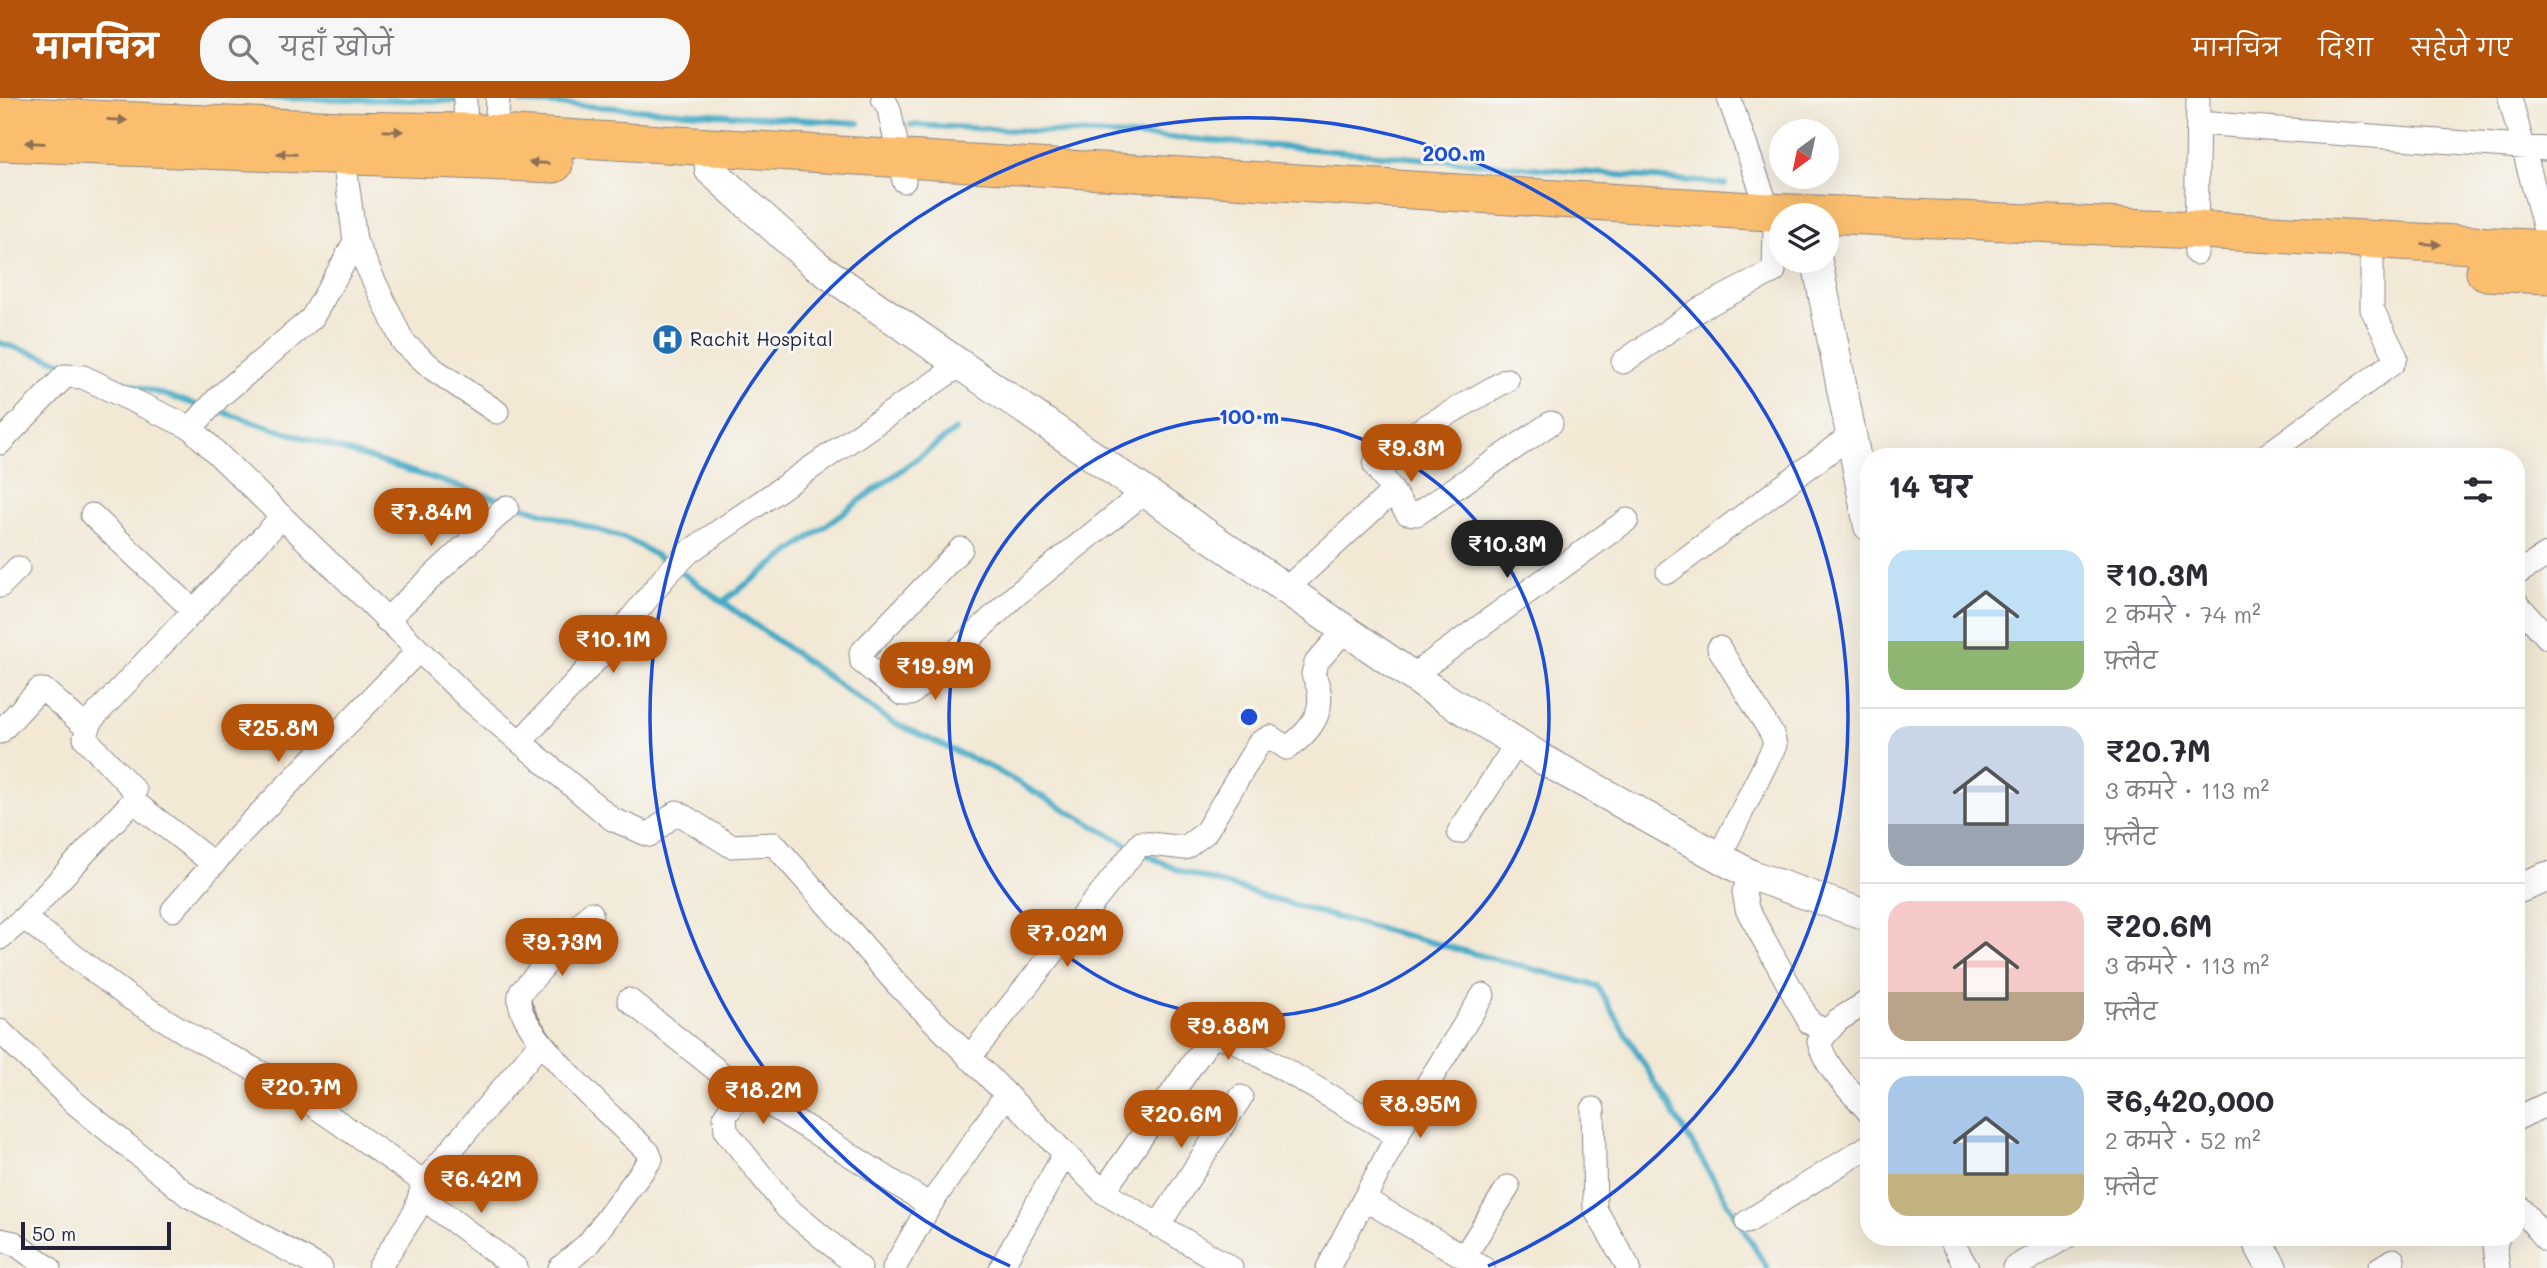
<!DOCTYPE html>
<html lang="hi">
<head>
<meta charset="utf-8">
<style>
	:root { --surface:#fff; --page:#f7f7f7; --text:#2b2b33; --muted:#7c7c81; --line:#e1e1e2; --accent:#b45309 }
	body { margin:0; font-family:Mali,"Playpen Sans Deva",sans-serif; background:var(--page); color:var(--text); height:100vh; display:flex; flex-direction:column; font-size:26px; white-space:nowrap }
	* { box-sizing:border-box; margin:0 }
	p { font-size:23px; color:var(--muted) }
	.icon { flex:none; width:38px; height:38px; fill:none; stroke:currentColor; stroke-width:2; stroke-linecap:round; stroke-linejoin:round }
	.map { position:relative; flex:1; overflow:hidden }
	.details { position:absolute; left:1860px; top:350px; width:665px; height:798px; display:flex; flex-direction:column; background:var(--surface); border-radius:28px; box-shadow:0 7px 28px #0002 }
	.details>* { flex:none }
	.needle { width:46px; rotate:213deg }
	.buttons { position:absolute; left:1769px; top:21px; display:grid; gap:14px }
	.buttons a { display:grid; place-items:center; width:70px; height:70px; border-radius:50%; background:var(--surface); box-shadow:0 7px 28px #0002; font-size:35px }
	.scale { position:absolute; left:21px; bottom:18px; width:150px; box-sizing:border-box; padding-left:7px; border:4px solid #22223b; border-top:0; font-size:19px; line-height:24px; white-space:nowrap; color:#22223b; -webkit-text-stroke:5px #f6f6f2; paint-order:stroke }
	.price { position:absolute; translate:-50% -60px; padding:0 16px; border-radius:24px; background:var(--accent); color:#fff; font-size:23px; line-height:46px; filter:drop-shadow(0 2px 4px #0008) }
	.price::after { content:''; position:absolute; left:50%; top:42px; width:21px; height:16px; margin-left:-10px; background:inherit; clip-path:polygon(0 0,100% 0,50% 100%) }
	.price.current { background:#222; color:#fff }
	ul { padding:0; list-style:none }
	li { display:flex; align-items:center; gap:21px; height:175px; padding:0 28px }
	li+li { border-top:2px solid var(--line) }
	li span { display:grid; place-items:center; flex:none; width:196px; height:140px; border-radius:21px; color:#555 }
	li>.icon { margin-inline-start:auto }
	span .icon { width:84px; height:84px; fill:#fffc; stroke-width:1 }
	li b { font-size:30px }
	h2 { display:flex; justify-content:space-between; align-items:center; height:84px; padding:0 28px; font-size:30px }
	header { display:flex; align-items:center; gap:42px; box-sizing:border-box; height:98px; padding:0 35px; background:var(--accent); color:#fff }
	header strong { font-size:33px }
	nav { display:flex; gap:38px; margin-inline-start:auto; font-size:24px }
	.search { width:490px; height:63px; background:var(--page); display:flex; align-items:center; gap:18px; box-sizing:border-box; padding:0 24px; border-radius:28px; color:var(--muted); font-size:26px }
	.map>svg:first-child { display:block }
</style>
</head>
<body>
<header>
<strong>मानचित्र</strong>
<div class="search"><svg class="icon" aria-label="search" viewBox="0 0 24 24"><circle cx="10" cy="10" r="6"/><path d="M15 15l6 6"/></svg>यहाँ खोजें</div>
<nav><a>मानचित्र</a><a>दिशा</a><a>सहेजे गए</a></nav>
</header>
<div class="map">
<svg width="2547" height="1170" viewBox="0 0 2547 1170">
	<rect width="100%" height="100%" fill="#f6f6f2"/>
	<filter id="ink" filterUnits="userSpaceOnUse"><feTurbulence type="fractalNoise" baseFrequency=".0143" numOctaves="2"/><feDisplacementMap in="SourceGraphic" scale="14" xChannelSelector="R" yChannelSelector="G"/><feConvolveMatrix kernelMatrix="1 2 1 2 8 2 1 2 1" color-interpolation-filters="sRGB"/></filter>
	<filter id="wash" filterUnits="userSpaceOnUse"><feTurbulence type="fractalNoise" baseFrequency=".00686" numOctaves="4" result="noise"/><feDisplacementMap in="SourceGraphic" scale="28" xChannelSelector="R" yChannelSelector="G"/><feGaussianBlur stdDeviation="1.57" result="paint"/><feColorMatrix in="noise" values="0 0 0 0 0 0 0 0 0 0 0 0 0 0 0 0 0 1.4 0 .05"/><feComposite in="paint" operator="in"/></filter>
	<g filter="url(#wash)">
		<rect width="100%" height="100%" fill="#f2e8d4"/>
		<g fill="none" stroke-linecap="round" stroke-linejoin="round">
			<!-- stream -->
			<path stroke="#45aac5" stroke-width="6" d="M 266,0 L 458,3
				M 521,4 L 859,25
				M 911,27 L 1192,41 L 1725,86
				M 0,245 L 78,269
				M 105,278 L 197,307
				M 222,314 L 630,442 L 670,466
				M 678,472 L 890,623 L 996,672 L 1131,749
				M 722,504 L 956,332
				M 1140,754 L 1180,773 L 1335,819 L 1597,888 L 1767,1170"/>
		</g>
	</g>
	<g filter="url(#ink)">
		<g fill="none" stroke-linecap="round" stroke-linejoin="round">
			<defs>
				<path id="minor" d="M 465,0 L 466,47
					M 883,0 L 889,11 L 904,83
					M 2510,0 L 2547,139
					M 2198,25 L 2547,51
					M 342,45 L 355,143 L 343,166 L 312,220 L 219,299 L 191,330 L 470,602 L 612,721 L 649,737 L 677,714 L 731,748 L 774,746 L 897,886 L 1103,1094 L 1231,1170
					M 495,49 L 498,0
					M 355,143 L 403,244 L 433,271 L 497,314
					M 2196,155 L 2198,0
					M 1623,264 L 1700,211 L 1774,173 L 1775,131 L 1729,0
					M 1507,282 L 1378,356 L 1375,367 L 1407,415 L 1417,416 L 1551,325
					M 0,345 L 65,278 L 83,279 L 191,330
					M 2264,359 L 2393,265 L 2396,259 L 2372,211 L 2372,144
					M 92,417 L 194,513
					M 961,451 L 861,555 L 862,564 L 902,596 L 911,596 L 1016,497 L 1145,394
					M 1668,474 L 1850,338
					M 2516,476 L 2547,457
					M 0,488 L 18,470
					M 1286,491 L 1391,395
					M 2516,504 L 2547,539
					M 386,522 L 507,409
					M 1719,550 L 1772,636 L 1775,647 L 1719,759
					M 1412,578 L 1627,422
					M 0,634 L 39,592 L 44,592 L 87,630
					M 520,644 L 609,548 L 667,476 L 689,454 L 960,267
					M 1459,734 L 1517,645
					M 214,766 L 133,703 L 135,693 L 85,640 L 92,621 L 281,420
					M 1751,777 L 1744,794 L 1747,811 L 1810,925 L 1826,933
					M 173,812 L 238,738 L 418,553
					M 24,820 L 127,898 L 191,938 L 286,988 L 424,1084 L 540,946
					M 0,840 L 24,820 L 133,703
					M 629,902 L 723,977 L 930,1107
					M 1869,903 L 1838,922 L 1819,944 C 1826,972 1851,992 1869,1014
					M 0,933 L 75,1005 L 189,1098 L 321,1170
					M 969,960 L 1141,745 L 1185,750 L 1205,735 L 1259,645 L 1270,639 L 1287,650 C 1315,631 1329,607 1313,576 L 1316,565 L 1345,532
					M 745,990 L 725,1018 L 726,1033 L 787,1110 L 860,1170
					M 1593,1011 L 1595,1111 L 1629,1170
					M 2516,1021 L 2547,1006
					M 1103,1094 L 1207,945 L 1214,940 L 1230,940 L 1398,1038
					M 420,1098 L 516,1170
					M 1364,1101 L 1483,1170
					M 2516,1105 L 2547,1142
					M 1747,1124 L 1869,1048
					M 1158,1128 L 1241,999
					M 1949,1139 L 1967,1170
					M 0,1142 L 14,1145 L 49,1170
					M 1464,1159 L 1508,1089
					M 379,1170 L 415,1114 L 423,1087
					M 560,1170 L 588,1146 L 651,1061 L 648,1054 C 624,1030 505,925 521,894 L 591,815
					M 894,1170 L 930,1107 L 1006,997
					M 1001,1170 L 1064,1057
					M 1328,1170 L 1407,1019 L 1483,897
					M 2014,1170 L 2066,1139
					M 2380,1170 L 2393,1162
					M 2498,1170 L 2495,1148 L 2498,1139"/>
				<path id="tertiary" d="M 709,51 L 710,72 L 817,168 L 1437,595 L 1544,662 L 1751,777 L 1869,818
					M 1817,163 L 1869,428
					M 2516,791 L 2547,779
					M 2255,1139 L 2272,1170"/>
				<path id="primary" d="M 0,17 L 341,32 L 466,34 L 1769,114 L 2198,132 L 2547,151
					M 0,44 L 554,66
					M 2485,174 L 2547,177"/>
			</defs>
			<!-- minor casing -->
			<use href="#minor" stroke="#8a8588" stroke-width="25"/>
			<!-- tertiary casing -->
			<use href="#tertiary" stroke="#8a8588" stroke-width="32"/>
			<!-- primary casing -->
			<use href="#primary" stroke="#8a8588" stroke-width="39"/>
			<!-- minor -->
			<use href="#minor" stroke="#fff" stroke-width="23"/>
			<!-- tertiary -->
			<use href="#tertiary" stroke="#fff" stroke-width="30"/>
			<!-- primary -->
			<use href="#primary" stroke="#fabe6e" stroke-width="37"/>
		</g>
		<!-- one-way arrows -->
		<defs><path id="oneway-solid" d="M-6-.8H1V-3.2L6.5 0L1 3.2V.8H-6Z" transform="scale(1.75)"/></defs>
		<g fill="#8e7054">
			<use href="#oneway-solid" transform="translate(117 22) rotate(3)"/>
			<use href="#oneway-solid" transform="translate(393 33) rotate(1)"/>
			<use href="#oneway-solid" transform="translate(35 45) rotate(-178)"/>
			<use href="#oneway-solid" transform="translate(287 56) rotate(-178)"/>
			<use href="#oneway-solid" transform="translate(539 65) rotate(-178)"/>
			<use href="#oneway-solid" transform="translate(2431 146) rotate(2)"/>
		</g>
	</g>
	<!-- distance rings -->
	<g fill="none" stroke="#1d4ed8" stroke-width="3.5">
		<circle cx="1249" cy="619" r="300"/>
		<path d="M1010 1168A599 599 0 1 1 1488 1168"/>
	</g>
	<!-- icons -->
	<defs>
		<symbol id="hospital-disc" viewBox="-11 -11 22 22"><circle r="9.5" fill="#1f6fb2" stroke="#f6f6f2"/><path d="M-5-5h3v3.5h4V-5h3V5h-3V1.5h-4V5h-3Z" fill="#fff"/></symbol>
	</defs>
	<g fill-rule="evenodd">
		<use href="#hospital-disc" x="650" y="224" width="35" height="35"/>
	</g>
	<g text-anchor="middle" stroke-width="6" stroke-linejoin="round" paint-order="stroke">
		<!-- poi labels -->
		<g font-size="19" fill="#22223b" stroke="#f6f6f2" text-anchor="start">
			<text x="690" y="248">Rachit Hospital</text>
		</g>
	</g>
	<circle cx="1249" cy="619" r="10" fill="#1d4ed8" stroke="#f6f6f2" stroke-width="3.5"/>
	<g font-size="21" text-anchor="middle" font-weight="bold" fill="#1d4ed8" stroke="#f6f6f2" stroke-width="6" stroke-linejoin="round" paint-order="stroke">
		<text x="1454" y="63">200 m</text>
		<text x="1249" y="326">100 m</text>
	</g>
</svg>
<div class="buttons">
<a><svg class="needle" viewBox="-14 -14 28 28"><path d="M0-13l5 13h-10z" fill="#e53935"/><path d="M0 13l5-13h-10z" fill="#7c7c81"/></svg></a>
<a><svg class="icon" aria-label="layers" viewBox="0 0 24 24"><path d="M12 4l9 5-9 5-9-5zM3 14l9 5 9-5"/></svg></a>
</div>
<div class="scale">50 m</div>
<b class="price" style="left:1411px;top:386px">₹9.3M</b>
<b class="price" style="left:431px;top:450px">₹7.84M</b>
<b class="price current" style="left:1507px;top:482px">₹10.3M</b>
<b class="price" style="left:613px;top:577px">₹10.1M</b>
<b class="price" style="left:935px;top:604px">₹19.9M</b>
<b class="price" style="left:278px;top:666px">₹25.8M</b>
<b class="price" style="left:1067px;top:871px">₹7.02M</b>
<b class="price" style="left:562px;top:880px">₹9.73M</b>
<b class="price" style="left:1228px;top:964px">₹9.88M</b>
<b class="price" style="left:301px;top:1025px">₹20.7M</b>
<b class="price" style="left:763px;top:1028px">₹18.2M</b>
<b class="price" style="left:1420px;top:1042px">₹8.95M</b>
<b class="price" style="left:1181px;top:1052px">₹20.6M</b>
<b class="price" style="left:481px;top:1117px">₹6.42M</b>
<section class="details">
<h2>14 घर<svg class="icon" aria-label="filters" viewBox="0 0 24 24"><path d="M4 7h16M4 17h16"/><circle cx="9" cy="7" r="2"/><circle cx="15" cy="17" r="2"/></svg></h2>
<ul>
<li><span style="background:linear-gradient(#bfe0f5 65%,#8fb573 0)"><svg class="icon" aria-label="home" viewBox="0 0 24 24"><path d="M3 11l9-7 9 7M6 9v11h12V9"/></svg></span><div><b>₹10.3M</b><p>2 कमरे · 74 m²</p><p>फ़्लैट</p></div></li>
<li><span style="background:linear-gradient(#c9d6e8 70%,#9aa5b1 0)"><svg class="icon" aria-label="home" viewBox="0 0 24 24"><path d="M3 11l9-7 9 7M6 9v11h12V9"/></svg></span><div><b>₹20.7M</b><p>3 कमरे · 113 m²</p><p>फ़्लैट</p></div></li>
<li><span style="background:linear-gradient(#f6c9c9 65%,#b9a48a 0)"><svg class="icon" aria-label="home" viewBox="0 0 24 24"><path d="M3 11l9-7 9 7M6 9v11h12V9"/></svg></span><div><b>₹20.6M</b><p>3 कमरे · 113 m²</p><p>फ़्लैट</p></div></li>
<li><span style="background:linear-gradient(#a9c7e8 70%,#c2b280 0)"><svg class="icon" aria-label="home" viewBox="0 0 24 24"><path d="M3 11l9-7 9 7M6 9v11h12V9"/></svg></span><div><b>₹6,420,000</b><p>2 कमरे · 52 m²</p><p>फ़्लैट</p></div></li>
</ul>
</section>
</div>
</body>
</html>
